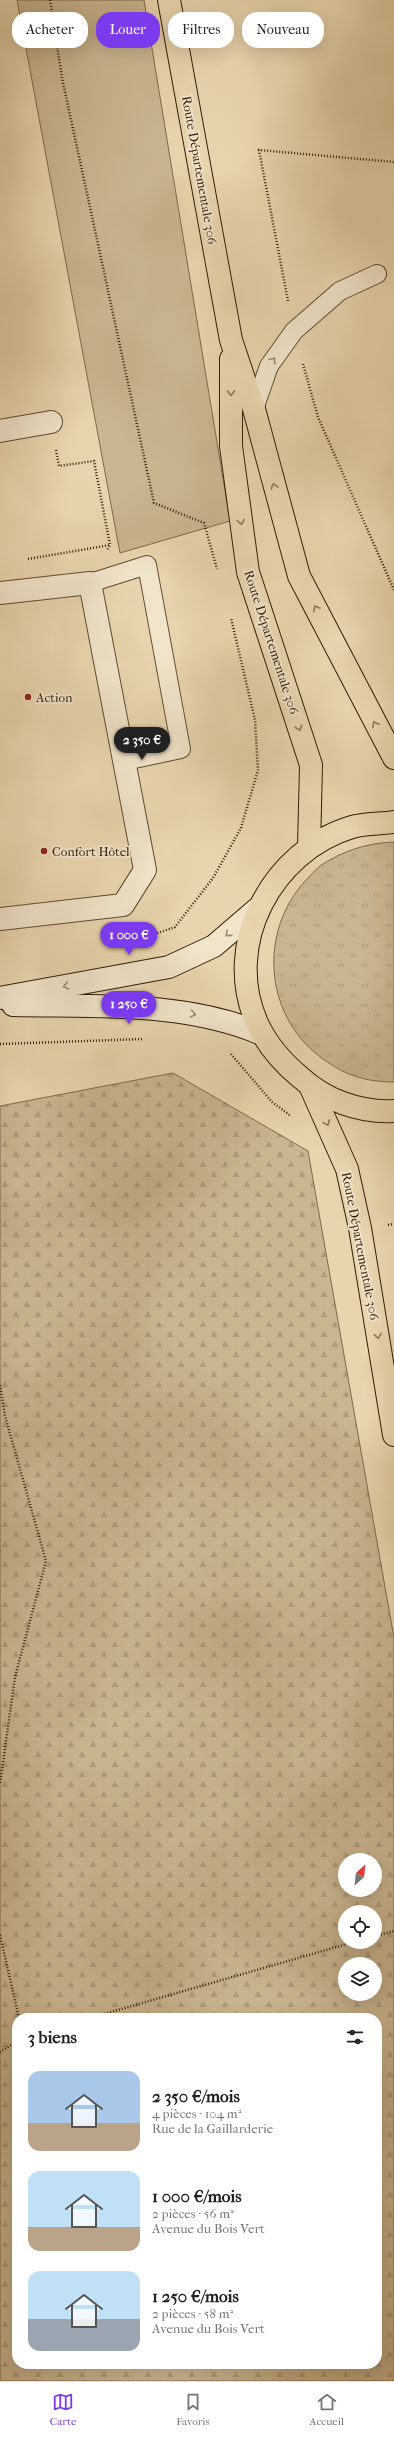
<!DOCTYPE html>
<html lang="fr">
<head>
<meta charset="utf-8">
<style>
	:root { --surface:#fff; --page:#f6f6f6; --text:#222; --muted:#767676; --line:#e0e0e0; --accent:#7c3aed }
	body { margin:0; font-family:"IM FELL French Canon",serif; background:var(--page); color:var(--text); height:100vh; display:flex; flex-direction:column; font-size:15px; white-space:nowrap }
	* { box-sizing:border-box; margin:0 }
	p { font-size:13px; color:var(--muted) }
	.icon { flex:none; width:22px; height:22px; fill:none; stroke:currentColor; stroke-width:2; stroke-linecap:round; stroke-linejoin:round }
	.map { position:relative; flex:1; overflow:hidden }
	.sheet { position:absolute; left:12px; top:2013px; width:370px; height:356px; display:flex; flex-direction:column; background:var(--surface); border-radius:16px; box-shadow:0 4px 16px #0002 }
	.sheet>* { flex:none }
	.banner { position:absolute; left:12px; top:12px; width:370px; height:36px; display:flex; gap:8px }
	.needle { width:26px; rotate:27deg }
	.tools { position:absolute; left:338px; top:1853px; display:grid; gap:8px }
	.tools a { display:grid; place-items:center; width:44px; height:44px; border-radius:50%; background:var(--surface); box-shadow:0 4px 16px #0002; font-size:20px }
	.price { position:absolute; translate:-50% -34px; padding:0 9px; border-radius:14px; background:var(--accent); color:#fff; font-size:13px; line-height:26px; filter:drop-shadow(0 1px 2px #0008) }
	.price::after { content:''; position:absolute; left:50%; top:24px; width:12px; height:9px; margin-left:-6px; background:inherit; clip-path:polygon(0 0,100% 0,50% 100%) }
	.price.selected { background:#222; color:#fff }
	ul { padding:0; list-style:none }
	li { display:flex; align-items:center; gap:12px; height:100px; padding:0 16px }
	li span { display:grid; place-items:center; flex:none; width:112px; height:80px; border-radius:12px; color:#555 }
	li>.icon { margin-inline-start:auto }
	span .icon { width:48px; height:48px; fill:#fffc; stroke-width:1 }
	li b { font-size:17px }
	h2 { display:flex; justify-content:space-between; align-items:center; height:48px; padding:0 16px; font-size:17px }
	.chip { padding:0 14px; border-radius:16px; background:var(--surface); box-shadow:0 4px 16px #0002; font-size:14px; line-height:36px }
	.chip.selected { background:var(--accent); color:#fff }
	.menu { display:flex; justify-content:space-around; align-items:center; height:56px; border-top:1px solid var(--line); background:var(--surface); font-size:11px; color:var(--muted) }
	.menu a { display:grid; justify-items:center; gap:2px }
	.menu .selected { color:var(--accent) }
	.map>svg:first-child { display:block }
</style>
</head>
<body>
<div class="map">
<svg width="394" height="2381" viewBox="0 0 394 2381">
	<defs>
		<pattern id="grass-tufts" width="24" height="20" patternUnits="userSpaceOnUse"><rect width="24" height="20" fill="#c9b690"/><path d="M3 7l-1-3M5 7V3M7 7l1-3M15 17l-1-3M17 17v-4M19 17l1-3" fill="none" stroke="#ad9c7b"/></pattern>
		<pattern id="forest-firs" width="22" height="20" patternUnits="userSpaceOnUse"><rect width="22" height="20" fill="#c9b690"/><path d="M5 1l3.5 6h-7zM16 11l3.5 6h-7z" fill="#ad9c7b"/></pattern>
	</defs>
	<rect width="100%" height="100%" fill="#e8d5ad"/>
	<filter id="stains"><feTurbulence type="fractalNoise" baseFrequency=".005" numOctaves="4"/><feColorMatrix values="0 0 0 0 .2 0 0 0 0 .09 0 0 0 0 .02 0 0 0 .5 -.17"/></filter>
	<radialGradient id="worn" r=".72"><stop offset=".6" stop-color="#630" stop-opacity="0"/><stop offset="1" stop-color="#630" stop-opacity=".3"/></radialGradient>
	<!-- grass -->
	<path fill="url(#grass-tufts)" stroke="#7e6a4a" d="M 394,842 L 394,1082 C 364,1082 342,1074 319,1056 C 264,1013 259,932 305,881 C 310,876 315,870 320,866 C 342,851 367,843 394,842 Z"/>
	<!-- forest -->
	<path fill="url(#forest-firs)" stroke="#7e6a4a" fill-rule="evenodd" d="M 173,1073 L 308,1151 L 394,1638 L 394,2381 L 0,2381 L 0,1106 ZM 345,1860 L 375,1860 L 375,1890 L 345,1890 ZM 345,1912 L 375,1912 L 375,1942 L 345,1942 ZM 345,1964 L 375,1964 L 375,1994 L 345,1994 ZM 17,2018 L 377,2018 L 377,2364 L 17,2364 Z"/>
	<!-- park -->
	<path fill="#c9b690" stroke="#7e6a4a" d="M 17,0 L 144,0 L 230,521 L 120,553 Z"/>
	<g fill="none" stroke-linecap="round" stroke-linejoin="round">
		<defs>
			<path id="lane" d="M 254,409 L 269,366 L 294,331 L 340,291 L 377,274
				M 90,583 L 147,565 L 181,749 L 125,761"/>
			<path id="street" d="M 0,431 L 51,422
				M 0,593 L 90,583 L 145,870 L 123,905 L 0,919"/>
			<path id="secondary" d="M 0,998 L 169,967 L 214,946 L 257,909
				M 13,1005 C 96,1007 185,1001 262,1034"/>
			<path id="primary" d="M 169,0 L 231,340 L 254,409 L 299,576 L 394,758
				M 231,359 L 231,446 L 248,572 L 311,765 L 309,847
				M 394,822 C 381,824 364,823 352,827 C 272,851 222,944 257,1023 C 267,1045 282,1062 300,1077 C 325,1100 360,1113 394,1111
				M 311,1088 L 347,1169 L 360,1228 L 394,1435"/>
		</defs>
		<!-- lane casing -->
		<use href="#lane" stroke="#604b2f" stroke-width="20"/>
		<!-- street casing -->
		<use href="#street" stroke="#604b2f" stroke-width="24"/>
		<!-- secondary casing -->
		<use href="#secondary" stroke="#321d05" stroke-width="24"/>
		<!-- primary casing -->
		<use href="#primary" stroke="#321d05" stroke-width="24"/>
		<!-- path -->
		<path stroke="#321d05" stroke-width="2.5" stroke-dasharray="1 2" stroke-linecap="butt" d="M 50,0 L 62,78 L 154,503 L 204,523 L 217,569
			M 288,301 L 259,150 L 394,162
			M 303,364 L 318,417 L 394,590
			M 56,450 L 59,466 L 94,461 L 110,545 L 107,550
			M 28,559 L 110,545
			M 129,946 L 129,943 L 175,927 L 213,878 L 241,828 L 258,770 L 255,720 L 231,618
			M 0,1044 L 143,1039
			M 231,1054 L 272,1102 L 291,1116
			M 388,1225 L 394,1224
			M 0,1385 L 5,1416 L 46,1561 L 15,1677 L 0,1784
			M 0,1935 L 19,2018
			M 375,1936 L 394,1931
			M 90,2018 L 354,1942
			M 0,2052 L 17,2041"/>
		<!-- lane -->
		<use href="#lane" stroke="#f0e4ca" stroke-width="18"/>
		<!-- street -->
		<use href="#street" stroke="#f0e4ca" stroke-width="22"/>
		<!-- secondary -->
		<use href="#secondary" stroke="#f0e4ca" stroke-width="22"/>
		<!-- primary -->
		<use href="#primary" stroke="#e8d5ad" stroke-width="22"/>
	</g>
	<!-- one-way arrows -->
	<defs><path id="oneway-chevron" d="M-2-3.5L2.5 0L-2 3.5" fill="none" stroke-width="1.6" stroke-linecap="round" stroke-linejoin="round"/></defs>
	<g stroke="#9a8a71">
		<use href="#oneway-chevron" transform="translate(273 360) rotate(-54)"/>
		<use href="#oneway-chevron" transform="translate(228 934) rotate(140)"/>
		<use href="#oneway-chevron" transform="translate(66 986) rotate(169)"/>
		<use href="#oneway-chevron" transform="translate(193 1014) rotate(10)"/>
	</g>
	<g stroke="#8d7959">
		<use href="#oneway-chevron" transform="translate(231 393) rotate(90)"/>
		<use href="#oneway-chevron" transform="translate(274 486) rotate(-105)"/>
		<use href="#oneway-chevron" transform="translate(241 522) rotate(82)"/>
		<use href="#oneway-chevron" transform="translate(316 608) rotate(-117)"/>
		<use href="#oneway-chevron" transform="translate(375 724) rotate(-117)"/>
		<use href="#oneway-chevron" transform="translate(299 728) rotate(72)"/>
		<use href="#oneway-chevron" transform="translate(327 1123) rotate(66)"/>
		<use href="#oneway-chevron" transform="translate(378 1336) rotate(81)"/>
	</g>
	<!-- markers -->
	<g fill="#8f2418" stroke="#f0e4ca" stroke-width="1.5">
		<circle cx="28" cy="697" r="4"/>
		<circle cx="44" cy="851" r="4"/>
	</g>
	<g text-anchor="middle" stroke-width="3.5" stroke-linejoin="round" paint-order="stroke">
		<!-- street labels -->
		<g font-size="13" fill="#321d05" stroke="#f0e4ca">
			<text transform="translate(200 170) rotate(80)" y="5">Route Départementale 306</text>
			<text transform="translate(272 642) rotate(72)" y="5">Route Départementale 306</text>
			<text transform="translate(361 1246) rotate(79)" y="5">Route Départementale 306</text>
		</g>
		<!-- poi labels -->
		<g font-size="13" fill="#321d05" stroke="#f0e4ca" text-anchor="start">
			<text x="36" y="702">Action</text>
			<text x="52" y="856">Confort Hôtel</text>
		</g>
	</g>
	<rect width="100%" height="100%" filter="url(#stains)"/>
	<rect width="100%" height="100%" fill="url(#worn)"/>
</svg>
<div class="tools">
<a><svg class="needle" viewBox="-14 -14 28 28"><path d="M0-13l5 13h-10z" fill="#e53935"/><path d="M0 13l5-13h-10z" fill="#767676"/></svg></a>
<a><svg class="icon" aria-label="locate" viewBox="0 0 24 24"><circle cx="12" cy="12" r="6"/><path d="M12 2v4M12 18v4M2 12h4M18 12h4"/></svg></a>
<a><svg class="icon" aria-label="layers" viewBox="0 0 24 24"><path d="M12 4l9 5-9 5-9-5zM3 14l9 5 9-5"/></svg></a>
</div>
<b class="price selected" style="left:142px;top:761px">2 350 €</b>
<b class="price" style="left:129px;top:956px">1 000 €</b>
<b class="price" style="left:129px;top:1025px">1 250 €</b>
<div class="banner">
<a class="chip">Acheter</a>
<a class="chip selected">Louer</a>
<a class="chip">Filtres</a>
<a class="chip">Nouveau</a>
</div>
<section class="sheet">
<h2>3 biens<svg class="icon" aria-label="filters" viewBox="0 0 24 24"><path d="M4 7h16M4 17h16"/><circle cx="9" cy="7" r="2"/><circle cx="15" cy="17" r="2"/></svg></h2>
<ul>
<li><span style="background:linear-gradient(#a9c7e8 65%,#b9a48a 0)"><svg class="icon" aria-label="home" viewBox="0 0 24 24"><path d="M3 11l9-7 9 7M6 9v11h12V9"/></svg></span><div><b>2 350 €/mois</b><p>4 pièces · 104 m²</p><p>Rue de la Gaillarderie</p></div></li>
<li><span style="background:linear-gradient(#bfe0f5 70%,#b9a48a 0)"><svg class="icon" aria-label="home" viewBox="0 0 24 24"><path d="M3 11l9-7 9 7M6 9v11h12V9"/></svg></span><div><b>1 000 €/mois</b><p>2 pièces · 56 m²</p><p>Avenue du Bois Vert</p></div></li>
<li><span style="background:linear-gradient(#bfe0f5 60%,#9aa5b1 0)"><svg class="icon" aria-label="home" viewBox="0 0 24 24"><path d="M3 11l9-7 9 7M6 9v11h12V9"/></svg></span><div><b>1 250 €/mois</b><p>2 pièces · 58 m²</p><p>Avenue du Bois Vert</p></div></li>
</ul>
</section>
</div>
<nav class="menu">
<a class="selected"><svg class="icon" aria-label="map" viewBox="0 0 24 24"><path d="M3 6l6-2 6 2 6-2v14l-6 2-6-2-6 2zM9 4v14M15 6v14"/></svg>Carte</a>
<a><svg class="icon" aria-label="saved" viewBox="0 0 24 24"><path d="M7 4h10v16l-5-4-5 4z"/></svg>Favoris</a>
<a><svg class="icon" aria-label="home" viewBox="0 0 24 24"><path d="M3 11l9-7 9 7M6 9v11h12V9"/></svg>Accueil</a>
</nav>
</body>
</html>
